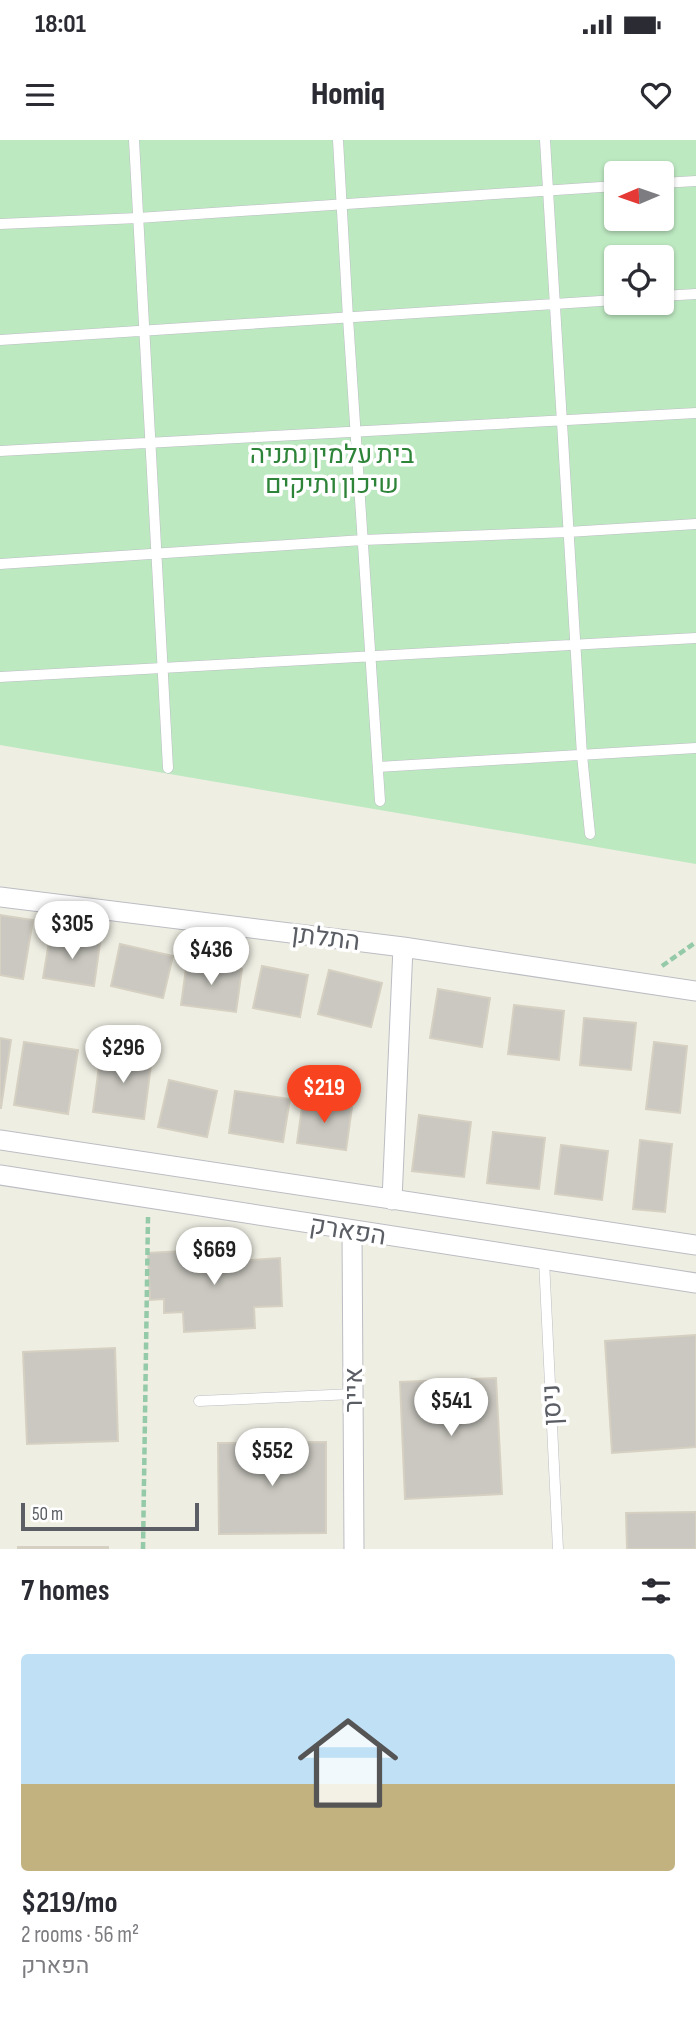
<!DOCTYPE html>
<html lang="en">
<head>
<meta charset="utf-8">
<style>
	:root { --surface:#fff; --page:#f7f7f7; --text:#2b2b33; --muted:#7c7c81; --line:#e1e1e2; --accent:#f84320 }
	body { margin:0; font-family:"Sofia Sans Condensed",Heebo,sans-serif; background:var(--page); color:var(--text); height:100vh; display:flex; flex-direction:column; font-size:26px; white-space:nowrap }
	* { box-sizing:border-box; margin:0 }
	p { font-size:23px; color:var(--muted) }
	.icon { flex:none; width:38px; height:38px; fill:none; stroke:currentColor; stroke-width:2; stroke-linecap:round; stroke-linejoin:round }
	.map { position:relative; height:1409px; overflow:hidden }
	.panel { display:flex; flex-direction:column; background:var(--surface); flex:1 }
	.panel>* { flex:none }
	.needle { width:46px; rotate:268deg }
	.tools { position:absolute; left:604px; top:21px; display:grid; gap:14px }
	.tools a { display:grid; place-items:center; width:70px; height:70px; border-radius:7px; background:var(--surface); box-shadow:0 2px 5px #0004; font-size:35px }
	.scale { position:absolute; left:21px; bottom:18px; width:178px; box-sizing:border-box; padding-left:7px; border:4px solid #5b5f65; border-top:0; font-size:19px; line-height:24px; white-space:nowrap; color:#5b5f65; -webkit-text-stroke:5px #fff; paint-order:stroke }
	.price { position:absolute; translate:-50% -60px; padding:0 16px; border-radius:24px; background:#fff; color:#222; font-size:23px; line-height:46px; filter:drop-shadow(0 2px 4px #0008) }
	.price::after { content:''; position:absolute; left:50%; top:42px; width:21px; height:16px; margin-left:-10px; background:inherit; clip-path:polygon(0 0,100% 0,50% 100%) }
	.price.active { background:var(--accent); color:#fff }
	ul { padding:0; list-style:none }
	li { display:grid; align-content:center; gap:14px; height:371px; padding:0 21px }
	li+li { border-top:2px solid var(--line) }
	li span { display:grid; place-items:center; height:217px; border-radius:7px; color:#555 }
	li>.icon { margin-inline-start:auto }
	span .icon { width:126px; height:126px; fill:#fffc; stroke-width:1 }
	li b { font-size:30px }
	h2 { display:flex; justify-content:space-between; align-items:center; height:84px; padding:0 21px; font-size:30px }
	.status { display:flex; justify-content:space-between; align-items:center; height:49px; padding:0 35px; background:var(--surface); direction:ltr }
	.status svg { height:19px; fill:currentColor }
	header { display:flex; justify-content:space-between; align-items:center; height:91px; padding:0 21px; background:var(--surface); font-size:32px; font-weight:800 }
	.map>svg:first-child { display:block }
</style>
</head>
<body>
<div class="status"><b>18:01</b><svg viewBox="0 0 49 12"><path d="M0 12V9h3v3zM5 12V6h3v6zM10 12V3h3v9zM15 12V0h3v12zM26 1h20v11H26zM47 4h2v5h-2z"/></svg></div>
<header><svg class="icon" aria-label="menu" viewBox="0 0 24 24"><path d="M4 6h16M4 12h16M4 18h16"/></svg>Homiq<svg class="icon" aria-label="heart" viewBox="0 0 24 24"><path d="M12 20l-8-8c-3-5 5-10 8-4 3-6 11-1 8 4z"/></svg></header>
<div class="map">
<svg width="696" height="1409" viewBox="0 0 696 1409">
	<rect width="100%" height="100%" fill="#efeee3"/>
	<!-- green -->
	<path fill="#bde9c1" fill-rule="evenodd" d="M 0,0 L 696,0 L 696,724 L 0,605 ZM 616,33 L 662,33 L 662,79 L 616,79 ZM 616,117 L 662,117 L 662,163 L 616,163 Z"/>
	<!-- building -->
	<path fill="#cac8c0" stroke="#d5d0c1" stroke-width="2" d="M 0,775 L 33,780 L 23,839 L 0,835 Z
		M 50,796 L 100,803 L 94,846 L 43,838 Z
		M 120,804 L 173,816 L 163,858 L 111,846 Z
		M 187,821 L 242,829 L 236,872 L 181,865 Z
		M 262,826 L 308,835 L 300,877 L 253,868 Z
		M 329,830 L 382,843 L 371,887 L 318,874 Z
		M 438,849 L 490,858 L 482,907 L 430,898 Z
		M 514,865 L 564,871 L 559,920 L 508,914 Z
		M 584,878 L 636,883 L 631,930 L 580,925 Z
		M 0,898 L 11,900 L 1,968 L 0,968 Z
		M 24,902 L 78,910 L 68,974 L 14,965 Z
		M 654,902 L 687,906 L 680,973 L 646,969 Z
		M 101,911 L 152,917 L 144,979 L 93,972 Z
		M 169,940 L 217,951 L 207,997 L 158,987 Z
		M 235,951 L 290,959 L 283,1002 L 229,993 Z
		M 303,960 L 352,967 L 346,1010 L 297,1003 Z
		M 419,975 L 471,982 L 464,1037 L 412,1031 Z
		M 493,992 L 545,998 L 539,1049 L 487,1043 Z
		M 640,1000 L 672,1004 L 665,1072 L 633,1069 Z
		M 561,1005 L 608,1011 L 602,1060 L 555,1054 Z
		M 237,1108 L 237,1121 L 280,1118 L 282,1166 L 254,1167 L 255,1188 L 184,1192 L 183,1172 L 164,1173 L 164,1159 L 150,1160 L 148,1113 Z
		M 696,1195 L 696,1307 L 612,1313 L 605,1201 Z
		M 115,1208 L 118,1301 L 27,1304 L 23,1212 Z
		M 496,1238 L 502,1354 L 405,1359 L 400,1242 Z
		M 326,1302 L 326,1393 L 219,1394 L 218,1303 Z
		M 696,1372 L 696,1409 L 627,1409 L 626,1373 Z
		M 18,1407 L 108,1407 L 108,1409 L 18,1409 Z"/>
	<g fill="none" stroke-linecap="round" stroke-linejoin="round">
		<defs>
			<path id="lane" d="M 134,0 L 168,628
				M 338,0 L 348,178 L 380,661
				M 545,0 L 582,615 L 590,694
				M 662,43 L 696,41
				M 0,84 L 138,78 L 616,46
				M 662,156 L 696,154
				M 0,200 L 616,160
				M 0,311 L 696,273
				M 0,424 L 363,400 L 568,392 L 696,384
				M 0,537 L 696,498
				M 378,627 L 696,608
				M 544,1120 L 558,1409
				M 199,1261 L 353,1254"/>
			<path id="street" d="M 0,757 L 403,807 L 696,851
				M 0,1000 L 696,1105
				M 0,1035 L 696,1143
				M 392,1060 L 403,807
				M 352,1091 L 354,1409"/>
		</defs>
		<!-- lane casing -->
		<use href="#lane" stroke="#bbbdc3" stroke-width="11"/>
		<!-- street casing -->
		<use href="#street" stroke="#bbbdc3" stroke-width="21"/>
		<!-- path -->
		<path stroke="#95caa9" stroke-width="4.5" stroke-dasharray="7 3.5" stroke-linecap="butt" d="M 662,826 L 696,802
			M 143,1409 L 148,1077"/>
		<!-- lane -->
		<use href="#lane" stroke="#fff" stroke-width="10"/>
		<!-- street -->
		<use href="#street" stroke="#fff" stroke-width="19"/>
	</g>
	<g text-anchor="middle" stroke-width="7" stroke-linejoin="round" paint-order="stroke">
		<!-- park labels -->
		<g font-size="26" fill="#2d8338" stroke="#fff">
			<text x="332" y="323">בית עלמין נתניה<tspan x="332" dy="30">שיכון ותיקים</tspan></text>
		</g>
		<!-- street labels -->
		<g font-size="26" fill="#5b5f65" stroke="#fff">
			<text transform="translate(326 797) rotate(7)" y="9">התלתן</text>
			<text transform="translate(348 1090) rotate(9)" y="9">הפארק</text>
			<text transform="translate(353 1250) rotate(-90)" y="9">אייר</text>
			<text transform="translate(551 1265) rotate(-93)" y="9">ניסן</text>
		</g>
	</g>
</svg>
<div class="tools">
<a><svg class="needle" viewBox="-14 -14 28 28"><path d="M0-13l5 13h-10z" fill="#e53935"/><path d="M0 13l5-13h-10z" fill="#7c7c81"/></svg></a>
<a><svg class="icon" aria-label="locate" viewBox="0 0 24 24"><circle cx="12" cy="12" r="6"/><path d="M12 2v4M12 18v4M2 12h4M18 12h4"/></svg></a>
</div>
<div class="scale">50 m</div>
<b class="price" style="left:72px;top:821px">$305</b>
<b class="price" style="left:211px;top:847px">$436</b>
<b class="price" style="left:123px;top:945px">$296</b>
<b class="price active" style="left:324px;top:985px">$219</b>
<b class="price" style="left:214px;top:1147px">$669</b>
<b class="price" style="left:451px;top:1298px">$541</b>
<b class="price" style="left:272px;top:1348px">$552</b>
</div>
<section class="panel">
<h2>7 homes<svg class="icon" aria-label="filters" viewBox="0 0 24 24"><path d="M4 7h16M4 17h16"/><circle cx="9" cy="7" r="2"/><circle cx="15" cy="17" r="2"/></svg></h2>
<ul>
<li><span style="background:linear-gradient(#bfe0f5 60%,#c2b280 0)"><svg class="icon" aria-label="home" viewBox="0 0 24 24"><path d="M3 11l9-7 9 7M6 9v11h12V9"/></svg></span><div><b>$219/mo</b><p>2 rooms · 56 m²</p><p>הפארק</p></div></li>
</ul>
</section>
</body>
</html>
